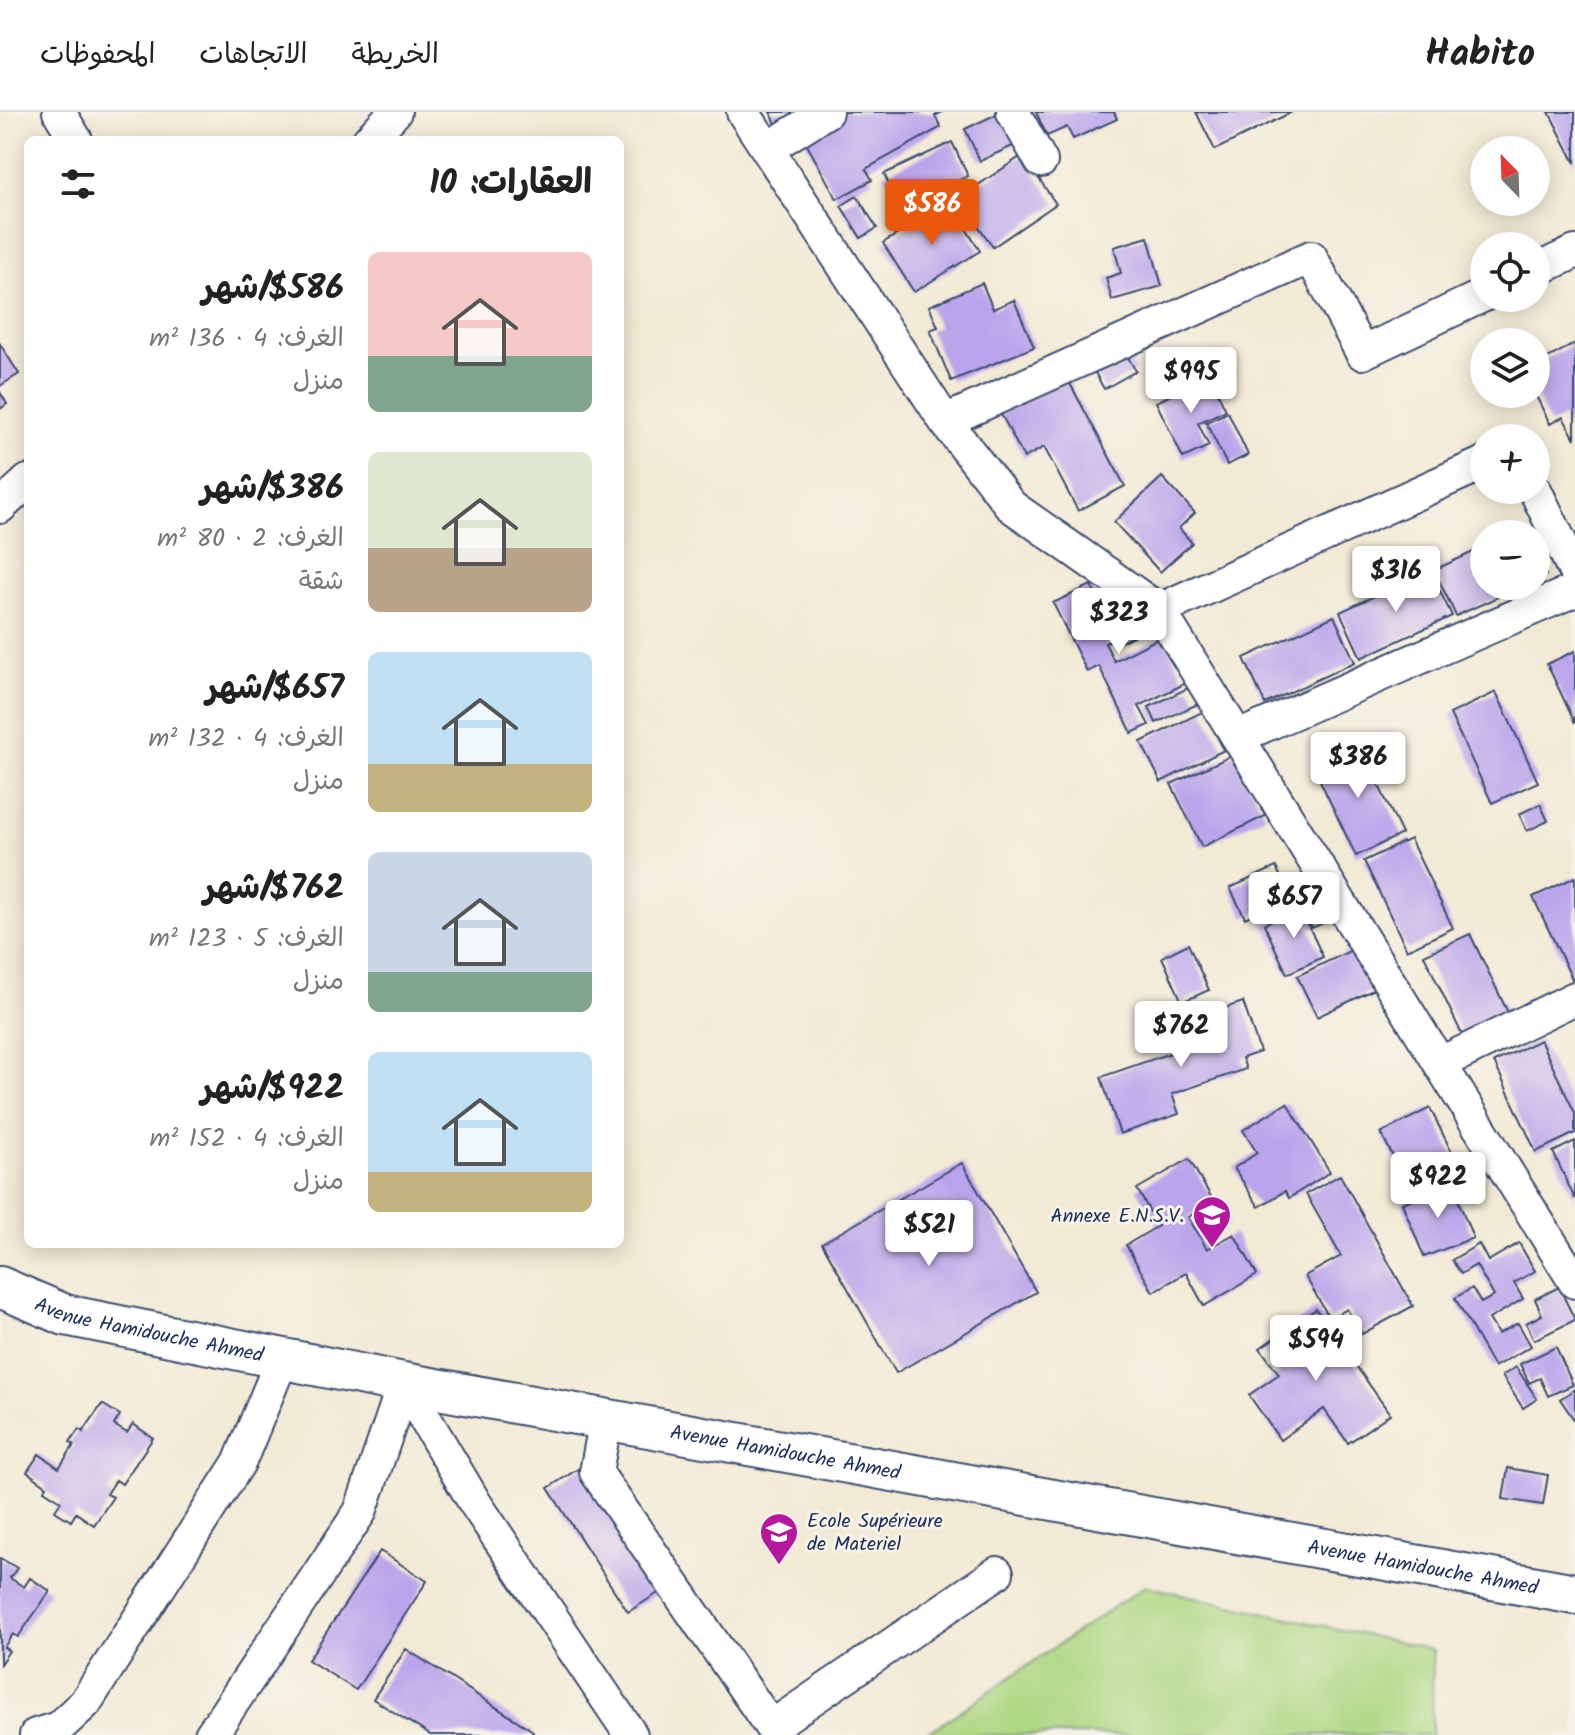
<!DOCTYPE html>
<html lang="ar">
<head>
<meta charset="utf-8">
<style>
	:root { --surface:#fff; --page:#f2f2f2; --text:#222; --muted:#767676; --line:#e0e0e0; --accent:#ea580c }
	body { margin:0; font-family:Kalam,"Playpen Sans Arabic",sans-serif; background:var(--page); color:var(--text); direction:rtl; height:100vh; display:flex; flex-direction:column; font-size:30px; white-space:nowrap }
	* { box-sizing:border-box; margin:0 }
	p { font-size:26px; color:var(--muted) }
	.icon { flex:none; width:44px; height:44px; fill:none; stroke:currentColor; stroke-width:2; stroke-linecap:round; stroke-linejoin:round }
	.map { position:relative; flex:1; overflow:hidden; direction:ltr }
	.details { position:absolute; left:24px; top:24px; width:600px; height:1112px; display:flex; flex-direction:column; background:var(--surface); border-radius:12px; box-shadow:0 4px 20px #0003; direction:rtl }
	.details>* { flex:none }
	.needle { width:52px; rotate:337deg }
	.tools { position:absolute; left:1470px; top:24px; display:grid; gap:16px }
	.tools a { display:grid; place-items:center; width:80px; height:80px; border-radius:50%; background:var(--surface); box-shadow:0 4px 20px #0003; font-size:40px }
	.price { position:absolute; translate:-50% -68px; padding:0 18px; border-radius:8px; background:#fff; color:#222; font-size:26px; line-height:52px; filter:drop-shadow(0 2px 4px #0008) }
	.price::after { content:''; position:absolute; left:50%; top:48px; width:24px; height:18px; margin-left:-12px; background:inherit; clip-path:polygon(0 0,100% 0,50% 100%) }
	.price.current { background:var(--accent); color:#fff }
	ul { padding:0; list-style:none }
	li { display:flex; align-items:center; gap:24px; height:200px; padding:0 32px }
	li span { display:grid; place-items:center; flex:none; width:224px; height:160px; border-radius:12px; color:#555 }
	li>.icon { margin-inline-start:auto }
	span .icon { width:96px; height:96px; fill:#fffc; stroke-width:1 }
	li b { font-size:34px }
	h2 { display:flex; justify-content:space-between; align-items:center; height:96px; padding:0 32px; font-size:34px }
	header { display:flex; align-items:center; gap:48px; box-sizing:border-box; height:112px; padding:0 40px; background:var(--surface); border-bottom:2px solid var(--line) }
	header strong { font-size:38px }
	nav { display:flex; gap:44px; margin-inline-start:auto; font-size:28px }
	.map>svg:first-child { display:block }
</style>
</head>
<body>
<header>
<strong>Habito</strong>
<nav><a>الخريطة</a><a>الاتجاهات</a><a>المحفوظات</a></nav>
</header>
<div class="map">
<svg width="1575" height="1623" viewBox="0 0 1575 1623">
	<rect width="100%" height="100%" fill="#f7f3e8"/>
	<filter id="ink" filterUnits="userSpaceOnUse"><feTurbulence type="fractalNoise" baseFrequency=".0125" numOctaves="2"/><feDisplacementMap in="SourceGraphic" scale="16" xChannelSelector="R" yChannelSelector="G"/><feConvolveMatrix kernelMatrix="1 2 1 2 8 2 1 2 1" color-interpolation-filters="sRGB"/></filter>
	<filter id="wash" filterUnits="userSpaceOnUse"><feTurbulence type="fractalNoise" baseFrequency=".006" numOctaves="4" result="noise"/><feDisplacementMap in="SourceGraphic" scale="32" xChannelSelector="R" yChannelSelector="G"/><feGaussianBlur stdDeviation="1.8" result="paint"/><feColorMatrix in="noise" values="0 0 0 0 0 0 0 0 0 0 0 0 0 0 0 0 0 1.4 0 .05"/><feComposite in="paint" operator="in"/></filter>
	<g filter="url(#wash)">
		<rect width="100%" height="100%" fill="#f3ead5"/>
		<!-- green -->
		<path fill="#afd883" stroke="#658470" stroke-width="2" d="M 1145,1474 L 1433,1538 L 1432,1623 L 925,1623 Z"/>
		<g id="blocks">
			<!-- building -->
			<path fill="#baa4ec" d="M 770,0 L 825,0 L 781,21 Z
				M 845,0 L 942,0 L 935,4 L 941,15 L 866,57 L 872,68 L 837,87 L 802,24 Z
				M 1001,0 L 1017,32 L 980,49 L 965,17 Z
				M 1036,0 L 1114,0 L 1117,7 L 1073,27 L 1067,15 L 1047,24 Z
				M 1196,0 L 1292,0 L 1215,38 Z
				M 1549,0 L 1575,0 L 1575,51 Z
				M 952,30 L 968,64 L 901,98 L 884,62 Z
				M 1023,43 L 1056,92 L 993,135 L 959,86 Z
				M 857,84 L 877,116 L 861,126 L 841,94 Z
				M 949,90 L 980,139 L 914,180 L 883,131 Z
				M 1148,125 L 1162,174 L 1112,188 L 1106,166 L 1121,161 L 1114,135 Z
				M 982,171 L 993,197 L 1014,188 L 1034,235 L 951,269 L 930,218 L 938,215 L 929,194 Z
				M 0,232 L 19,262 L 0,274 Z
				M 1574,232 L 1575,234 L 1575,327 L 1563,305 L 1550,312 L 1535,282 L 1536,252 Z
				M 1125,240 L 1136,259 L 1104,277 L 1093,257 Z
				M 1210,265 L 1226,298 L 1198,311 L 1209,334 L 1183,346 L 1156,290 Z
				M 1067,266 L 1125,374 L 1078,399 L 1044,335 L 1024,346 L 1001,302 Z
				M 0,280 L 7,292 L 0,297 Z
				M 1228,300 L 1248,343 L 1227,353 L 1206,310 Z
				M 1162,365 L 1195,401 L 1179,416 L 1192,431 L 1160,460 L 1114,410 Z
				M 1484,435 L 1484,474 L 1522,474 L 1456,504 L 1434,458 Z
				M 1536,441 L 1546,463 L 1536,468 Z
				M 1430,458 L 1452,504 L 1361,546 L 1340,500 Z
				M 1091,473 L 1110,512 L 1128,503 L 1137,522 L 1121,530 L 1119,524 L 1105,531 L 1114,549 L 1163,524 L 1186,571 L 1139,594 L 1149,613 L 1132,621 L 1099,554 L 1087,560 L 1053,491 Z
				M 1334,504 L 1355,550 L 1265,592 L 1244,546 Z
				M 1575,539 L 1575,611 L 1547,552 Z
				M 1190,575 L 1198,592 L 1156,611 L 1149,595 Z
				M 1496,580 L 1538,670 L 1492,691 L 1450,602 Z
				M 1204,599 L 1224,638 L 1161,670 L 1141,630 Z
				M 1359,632 L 1402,722 L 1356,744 L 1313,654 Z
				M 1235,642 L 1265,704 L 1202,735 L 1171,672 Z
				M 1540,692 L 1548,709 L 1527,719 L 1519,702 Z
				M 1410,727 L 1453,816 L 1407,838 L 1364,749 Z
				M 1276,755 L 1290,784 L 1245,806 L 1230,776 Z
				M 1575,765 L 1575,873 L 1533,785 Z
				M 1318,778 L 1332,807 L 1312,816 L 1299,787 Z
				M 1300,795 L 1323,845 L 1287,862 L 1264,812 Z
				M 1470,822 L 1513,911 L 1467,933 L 1424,843 Z
				M 1188,832 L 1209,878 L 1182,890 L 1162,845 Z
				M 1356,836 L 1375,877 L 1317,905 L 1297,864 Z
				M 1243,890 L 1260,940 L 1242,946 L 1246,957 L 1172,982 L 1179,1002 L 1120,1022 L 1101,965 L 1194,933 L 1186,909 Z
				M 1540,928 L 1575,1001 L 1575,1021 L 1536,1040 L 1494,950 Z
				M 1287,991 L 1330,1060 L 1289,1086 L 1285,1079 L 1259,1095 L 1234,1056 L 1257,1041 L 1243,1018 Z
				M 1430,996 L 1460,1057 L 1412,1082 L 1381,1021 Z
				M 1575,1029 L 1575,1087 L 1553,1040 Z
				M 1189,1047 L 1214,1090 L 1188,1105 L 1207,1137 L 1234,1122 L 1257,1163 L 1204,1194 L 1186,1161 L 1153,1180 L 1126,1133 L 1158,1114 L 1137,1077 Z
				M 962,1051 L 1036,1180 L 896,1261 L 822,1131 Z
				M 1340,1063 L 1413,1194 L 1362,1222 L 1347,1197 L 1330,1207 L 1305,1164 L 1341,1144 L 1306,1082 Z
				M 1452,1072 L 1473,1126 L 1424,1145 L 1402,1091 Z
				M 1220,1097 L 1229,1112 L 1206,1126 L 1197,1110 Z
				M 1519,1131 L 1535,1159 L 1514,1171 L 1523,1187 L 1489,1207 L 1498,1222 L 1518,1211 L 1531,1234 L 1494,1255 L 1455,1186 L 1472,1176 L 1481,1191 L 1494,1184 L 1476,1153 L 1461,1162 L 1452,1148 L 1479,1132 L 1488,1149 Z
				M 1559,1175 L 1575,1208 L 1534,1228 L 1526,1211 L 1542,1203 L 1535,1187 Z
				M 1316,1197 L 1390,1302 L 1348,1331 L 1324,1297 L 1280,1328 L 1249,1283 L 1279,1262 L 1260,1236 Z
				M 1556,1235 L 1573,1273 L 1548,1284 L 1540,1266 L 1529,1271 L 1520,1252 Z
				M 1516,1255 L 1537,1287 L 1523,1296 L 1502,1264 Z
				M 1575,1277 L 1575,1309 L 1560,1287 Z
				M 102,1292 L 120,1303 L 114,1313 L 127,1321 L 133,1312 L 153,1326 L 122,1372 L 116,1368 L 107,1382 L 113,1385 L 94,1413 L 76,1401 L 71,1409 L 55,1399 L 61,1389 L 44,1378 L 47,1374 L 27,1360 L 39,1342 L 59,1356 L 74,1333 L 70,1330 L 79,1317 L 83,1320 Z
				M 589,1350 L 668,1475 L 628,1500 L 548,1376 Z
				M 1508,1356 L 1548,1363 L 1543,1393 L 1503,1387 Z
				M 380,1439 L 427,1469 L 356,1578 L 308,1548 Z
				M 0,1446 L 17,1456 L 10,1466 L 24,1475 L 30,1466 L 50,1479 L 18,1525 L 13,1522 L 4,1535 L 9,1539 L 0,1552 Z
				M 406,1537 L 533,1619 L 530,1623 L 430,1623 L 373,1587 Z"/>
		</g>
	</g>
	<g filter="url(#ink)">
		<use href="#blocks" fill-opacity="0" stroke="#3b4b70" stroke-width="2"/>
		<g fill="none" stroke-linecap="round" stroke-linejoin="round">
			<defs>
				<path id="minor" d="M 59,0 L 76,28
					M 743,0 L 945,309 L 1011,394 L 1159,498 L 1575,1170
					M 1013,0 L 1041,49
					M 369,28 L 395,0
					M 767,37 L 826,0
					M 1536,158 L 1575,140
					M 945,309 L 1311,145 L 1362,241 L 1484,183
					M 1535,378 L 1575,460
					M 0,395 L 28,369
					M 1159,498 L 1484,351
					M 1238,625 L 1575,478
					M 1441,951 L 1575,886
					M 404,1271 L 475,1391 L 631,1623
					M 606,1307 L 596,1360 L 771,1615 L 997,1461
					M 36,1623 L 58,1616 L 85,1591 L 240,1349 L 282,1247
					M 211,1623 L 360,1400 L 404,1271"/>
				<g id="major">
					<path id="s1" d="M 0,1175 L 65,1203 L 404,1271 L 1575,1482"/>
				</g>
			</defs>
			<!-- minor casing -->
			<use href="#minor" stroke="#3b4b70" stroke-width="36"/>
			<!-- major casing -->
			<use href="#major" stroke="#3b4b70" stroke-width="44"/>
			<!-- minor -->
			<use href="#minor" stroke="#fff" stroke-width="32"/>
			<!-- major -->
			<use href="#major" stroke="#fff" stroke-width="40"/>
		</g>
	</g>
	<!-- icons -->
	<defs>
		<symbol id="university-pin" viewBox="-11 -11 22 30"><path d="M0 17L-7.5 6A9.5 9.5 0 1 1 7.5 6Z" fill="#b5179e" stroke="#f7f3e8"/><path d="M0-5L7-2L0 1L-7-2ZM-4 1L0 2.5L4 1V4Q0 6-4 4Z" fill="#fff"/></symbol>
	</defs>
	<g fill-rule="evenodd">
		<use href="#university-pin" x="1190" y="1081" width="44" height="60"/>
		<use href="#university-pin" x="757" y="1398" width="44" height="60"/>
	</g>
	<g text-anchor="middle" stroke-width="6" stroke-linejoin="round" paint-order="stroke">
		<!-- poi labels -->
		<g font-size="20" fill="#1b2f5e" stroke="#f7f3e8" text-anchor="end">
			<text x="1184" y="1110">Annexe E.N.S.V.</text>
			<text x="807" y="1415" text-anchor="start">Ecole Supérieure<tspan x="807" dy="23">de Materiel</tspan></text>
		</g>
		<!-- street labels -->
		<g font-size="20" fill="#1b2f5e" stroke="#f7f3e8">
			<text dy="7" stroke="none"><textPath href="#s1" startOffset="156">Avenue Hamidouche Ahmed</textPath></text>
			<text dy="7" stroke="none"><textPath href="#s1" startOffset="804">Avenue Hamidouche Ahmed</textPath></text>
			<text dy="7" stroke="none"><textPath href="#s1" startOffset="1452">Avenue Hamidouche Ahmed</textPath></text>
		</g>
	</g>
</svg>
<div class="tools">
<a><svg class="needle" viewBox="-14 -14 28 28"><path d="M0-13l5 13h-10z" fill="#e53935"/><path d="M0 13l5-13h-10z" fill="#767676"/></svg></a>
<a><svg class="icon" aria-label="locate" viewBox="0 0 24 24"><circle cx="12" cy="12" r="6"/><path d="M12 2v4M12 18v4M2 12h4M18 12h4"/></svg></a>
<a><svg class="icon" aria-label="layers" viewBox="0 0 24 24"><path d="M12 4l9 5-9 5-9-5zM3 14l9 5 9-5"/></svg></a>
<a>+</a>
<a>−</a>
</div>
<b class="price current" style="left:932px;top:135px">$586</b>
<b class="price" style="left:1191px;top:303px">$995</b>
<b class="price" style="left:1396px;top:502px">$316</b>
<b class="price" style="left:1119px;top:544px">$323</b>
<b class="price" style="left:1358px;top:688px">$386</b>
<b class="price" style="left:1294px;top:828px">$657</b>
<b class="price" style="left:1181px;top:957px">$762</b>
<b class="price" style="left:1438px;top:1108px">$922</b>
<b class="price" style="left:929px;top:1156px">$521</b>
<b class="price" style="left:1316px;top:1271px">$594</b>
<section class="details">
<h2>العقارات: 10<svg class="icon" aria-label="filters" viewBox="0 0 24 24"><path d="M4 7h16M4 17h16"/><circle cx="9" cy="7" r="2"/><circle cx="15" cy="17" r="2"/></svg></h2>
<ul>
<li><span style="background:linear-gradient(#f6c9c9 65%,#7fa58c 0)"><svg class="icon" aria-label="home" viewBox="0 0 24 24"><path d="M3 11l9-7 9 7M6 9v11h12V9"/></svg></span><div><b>$586/شهر</b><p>الغرف: 4 · 136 m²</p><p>منزل</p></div></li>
<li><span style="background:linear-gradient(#dfe7d0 60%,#b9a48a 0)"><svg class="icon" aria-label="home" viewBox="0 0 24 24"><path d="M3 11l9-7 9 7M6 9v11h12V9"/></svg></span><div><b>$386/شهر</b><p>الغرف: 2 · 80 m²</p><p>شقة</p></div></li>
<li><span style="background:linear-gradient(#bfe0f5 70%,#c2b280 0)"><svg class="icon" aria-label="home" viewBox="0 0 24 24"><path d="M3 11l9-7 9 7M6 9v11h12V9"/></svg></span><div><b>$657/شهر</b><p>الغرف: 4 · 132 m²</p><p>منزل</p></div></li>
<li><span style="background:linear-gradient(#c9d6e8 75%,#7fa58c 0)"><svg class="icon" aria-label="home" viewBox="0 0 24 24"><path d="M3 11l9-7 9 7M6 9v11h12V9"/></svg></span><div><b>$762/شهر</b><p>الغرف: 5 · 123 m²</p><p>منزل</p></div></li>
<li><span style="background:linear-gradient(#bfe0f5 75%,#c2b280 0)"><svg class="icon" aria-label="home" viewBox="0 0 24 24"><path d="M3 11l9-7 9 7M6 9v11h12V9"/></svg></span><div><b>$922/شهر</b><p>الغرف: 4 · 152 m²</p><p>منزل</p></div></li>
</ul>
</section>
</div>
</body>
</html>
